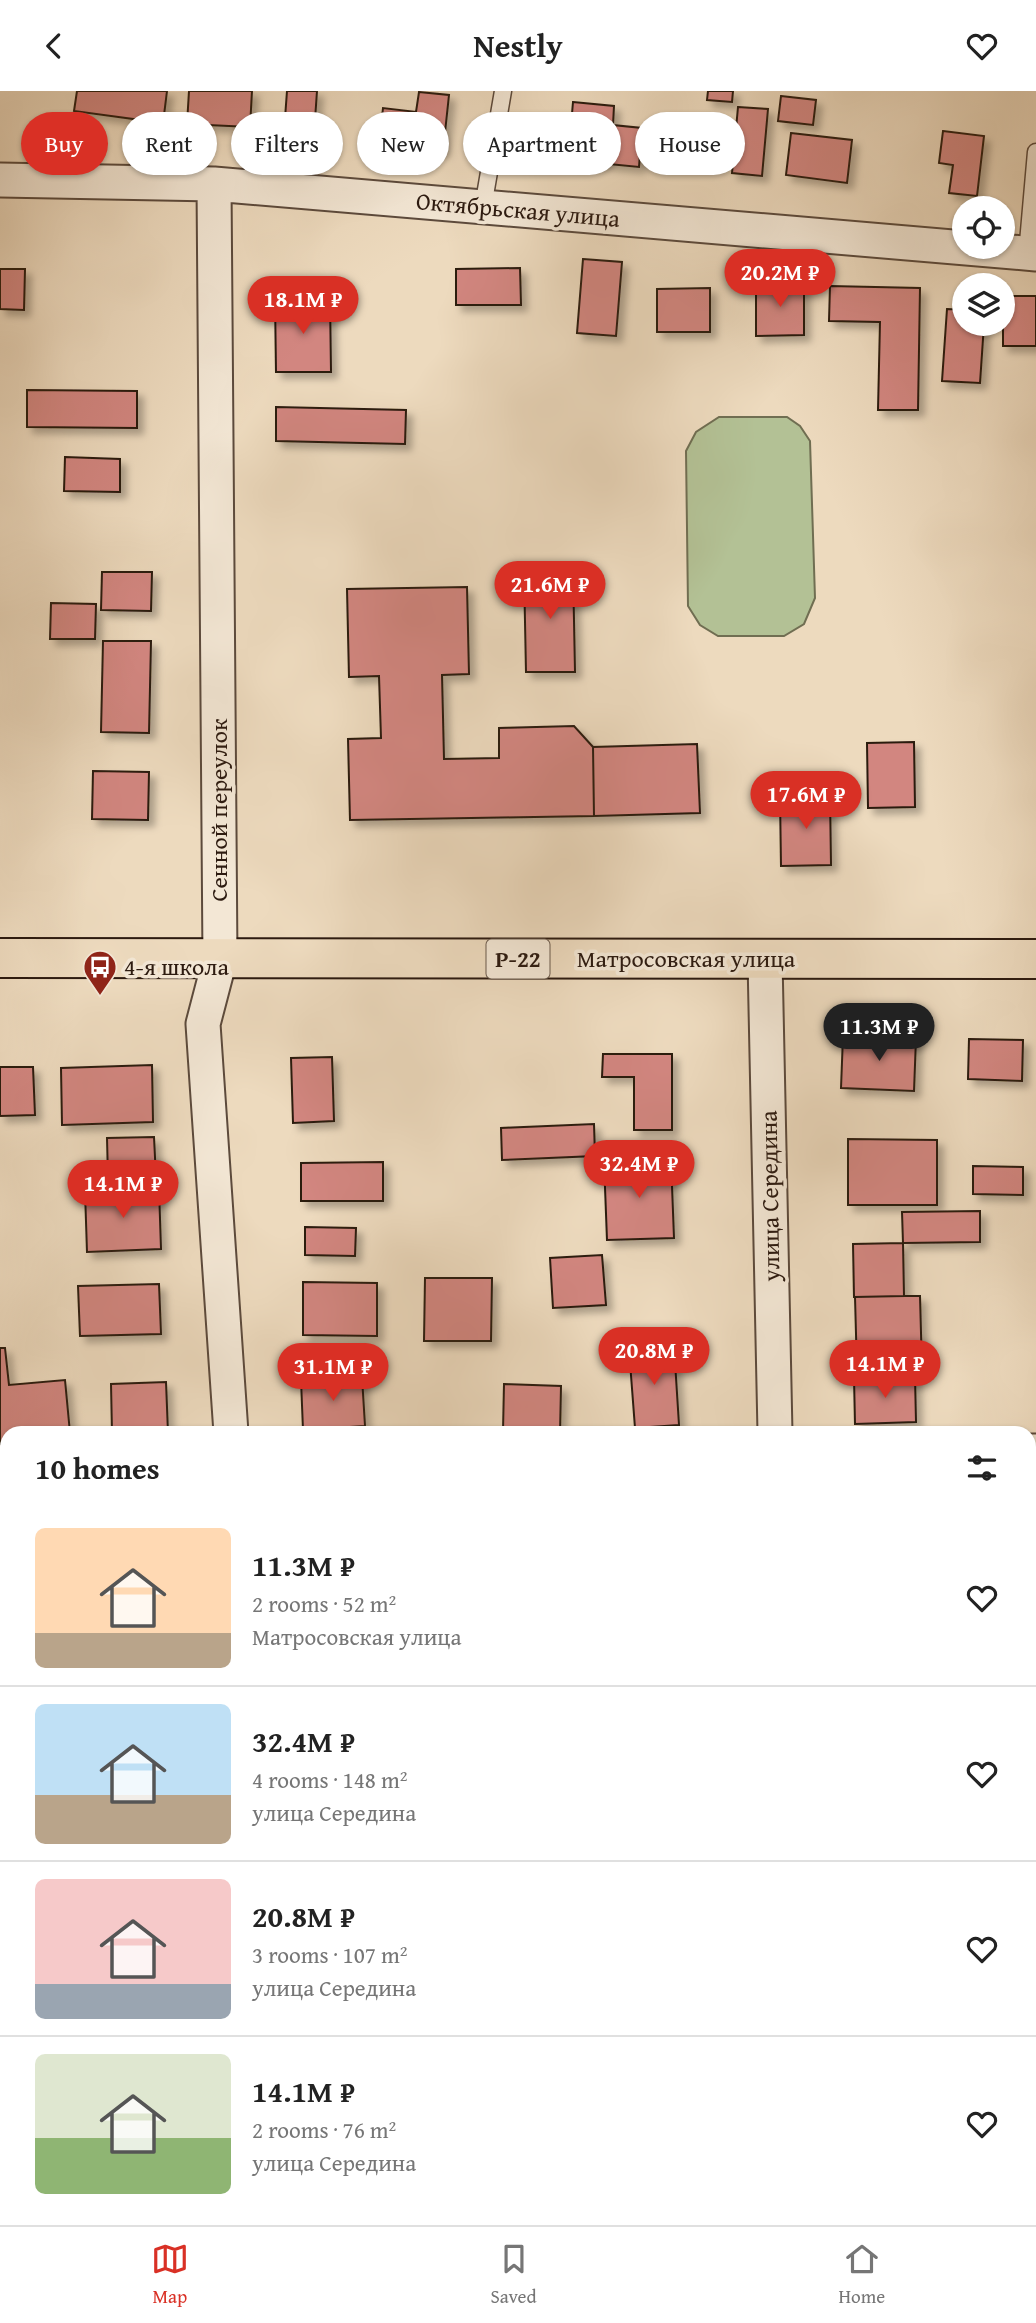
<!DOCTYPE html>
<html lang="en">
<head>
<meta charset="utf-8">
<style>
	:root { --surface:#fff; --page:#f2f2f2; --text:#222; --muted:#767676; --line:#e0e0e0; --accent:#d93025 }
	body { margin:0; font-family:"Gentium Book Plus",serif; background:var(--page); color:var(--text); height:100vh; display:flex; flex-direction:column; font-size:26px; white-space:nowrap }
	* { box-sizing:border-box; margin:0 }
	p { font-size:23px; color:var(--muted) }
	.icon { flex:none; width:38px; height:38px; fill:none; stroke:currentColor; stroke-width:2; stroke-linecap:round; stroke-linejoin:round }
	.map { position:relative; flex:1; overflow:hidden }
	.panel { position:absolute; left:0px; top:1335px; width:1036px; height:800px; display:flex; flex-direction:column; background:var(--surface); border-radius:21px 21px 0 0; box-shadow:0 2px 5px #0004 }
	.panel>* { flex:none }
	.top-card { position:absolute; left:21px; top:21px; width:994px; height:63px; display:flex; gap:14px }
	.controls { position:absolute; left:952px; top:105px; display:grid; gap:14px }
	.controls a { display:grid; place-items:center; width:63px; height:63px; border-radius:50%; background:var(--surface); box-shadow:0 2px 5px #0004; font-size:35px }
	.price { position:absolute; translate:-50% -60px; padding:0 16px; border-radius:24px; background:var(--accent); color:#fff; font-size:23px; line-height:46px; filter:drop-shadow(0 2px 4px #0008) }
	.price::after { content:''; position:absolute; left:50%; top:42px; width:21px; height:16px; margin-left:-10px; background:inherit; clip-path:polygon(0 0,100% 0,50% 100%) }
	.price.selected { background:#222; color:#fff }
	ul { padding:0; list-style:none }
	li { display:flex; align-items:center; gap:21px; height:175px; padding:0 35px }
	li+li { border-top:2px solid var(--line) }
	li span { display:grid; place-items:center; flex:none; width:196px; height:140px; border-radius:10px; color:#555 }
	li>.icon { margin-inline-start:auto }
	span .icon { width:84px; height:84px; fill:#fffc; stroke-width:1 }
	li b { font-size:30px }
	h2 { display:flex; justify-content:space-between; align-items:center; height:84px; padding:0 35px; font-size:30px }
	.tag { padding:0 24px; border-radius:32px; background:var(--surface); box-shadow:0 2px 5px #0004; font-size:24px; line-height:63px }
	.tag.selected { background:var(--accent); color:#fff }
	header { display:flex; justify-content:space-between; align-items:center; height:91px; padding:0 35px; background:var(--surface); font-size:32px; font-weight:700 }
	.tabs { display:flex; justify-content:space-around; align-items:center; height:98px; border-top:2px solid var(--line); background:var(--surface); font-size:19px; color:var(--muted) }
	.tabs a { display:grid; justify-items:center; gap:4px }
	.tabs .selected { color:var(--accent) }
	.map>svg:first-child { display:block }
</style>
</head>
<body>
<header><svg class="icon" aria-label="back" viewBox="0 0 24 24"><path d="M15 5l-7 7 7 7"/></svg>Nestly<svg class="icon" aria-label="heart" viewBox="0 0 24 24"><path d="M12 20l-8-8c-3-5 5-10 8-4 3-6 11-1 8 4z"/></svg></header>
<div class="map">
<svg width="1036" height="2134" viewBox="0 0 1036 2134">
	<defs>
		<filter id="shadow"><feDropShadow dx="6" dy="6" stdDeviation="3.5" flood-color="#0004"/></filter>
	</defs>
	<rect width="100%" height="100%" fill="#eddabe"/>
	<filter id="stains"><feTurbulence type="fractalNoise" baseFrequency=".00286" numOctaves="4"/><feColorMatrix values="0 0 0 0 .2 0 0 0 0 .09 0 0 0 0 .02 0 0 0 .5 -.17"/></filter>
	<radialGradient id="worn" r=".72"><stop offset=".6" stop-color="#630" stop-opacity="0"/><stop offset="1" stop-color="#630" stop-opacity=".3"/></radialGradient>
	<!-- grass -->
	<path fill="#b3c195" stroke="#706e52" stroke-width="2" d="M 719,326 L 787,326 L 800,335 L 810,350 L 815,507 L 804,533 L 784,545 L 718,545 L 700,534 L 688,515 L 686,360 L 696,341 Z"/>
	<!-- building -->
	<path fill="#d28680" stroke="#2c1a10" stroke-width="2" filter="url(#shadow)" d="M 77,0 L 167,0 L 163,32 L 74,20 Z
		M 189,0 L 252,0 L 250,36 L 187,33 Z
		M 287,0 L 317,0 L 314,43 L 284,41 Z
		M 708,0 L 733,0 L 732,11 L 707,9 Z
		M 419,1 L 449,4 L 443,60 L 379,53 L 383,17 L 416,21 Z
		M 781,5 L 816,9 L 813,34 L 778,30 Z
		M 573,11 L 614,15 L 613,34 L 642,37 L 639,76 L 568,69 Z
		M 738,16 L 768,18 L 762,85 L 732,82 Z
		M 943,40 L 984,45 L 977,105 L 949,102 L 953,74 L 939,72 Z
		M 791,42 L 852,49 L 847,92 L 786,84 Z
		M 583,168 L 622,171 L 616,245 L 577,242 Z
		M 520,177 L 521,214 L 456,214 L 456,178 Z
		M 0,178 L 25,178 L 24,219 L 0,218 Z
		M 756,192 L 804,193 L 804,244 L 756,245 Z
		M 830,195 L 920,197 L 918,319 L 878,319 L 880,231 L 829,230 Z
		M 710,197 L 710,241 L 657,241 L 657,198 Z
		M 1003,205 L 1036,205 L 1036,255 L 1003,255 Z
		M 275,208 L 330,208 L 331,281 L 276,281 Z
		M 947,218 L 964,219 L 964,233 L 984,233 L 980,292 L 942,290 Z
		M 27,299 L 137,300 L 137,337 L 27,336 Z
		M 276,316 L 406,319 L 405,353 L 276,350 Z
		M 65,366 L 120,368 L 120,401 L 64,400 Z
		M 573,479 L 575,581 L 526,581 L 524,480 Z
		M 102,481 L 152,481 L 151,520 L 101,519 Z
		M 467,496 L 469,583 L 442,584 L 444,668 L 499,667 L 499,637 L 574,635 L 593,656 L 594,725 L 350,729 L 348,648 L 381,647 L 379,585 L 349,586 L 347,498 Z
		M 51,512 L 96,513 L 95,548 L 50,548 Z
		M 103,550 L 151,550 L 149,642 L 101,641 Z
		M 914,651 L 915,716 L 868,717 L 867,652 Z
		M 697,653 L 700,722 L 594,725 L 593,656 Z
		M 93,680 L 149,681 L 148,729 L 92,728 Z
		M 830,705 L 831,774 L 781,775 L 780,706 Z
		M 843,945 L 916,947 L 914,1000 L 841,997 Z
		M 969,948 L 1023,949 L 1022,990 L 968,988 Z
		M 603,963 L 672,963 L 672,1039 L 634,1039 L 634,986 L 602,986 Z
		M 332,966 L 334,1030 L 293,1032 L 291,967 Z
		M 152,974 L 153,1031 L 62,1034 L 61,977 Z
		M 0,976 L 33,976 L 35,1024 L 0,1025 Z
		M 594,1033 L 595,1065 L 502,1069 L 501,1037 Z
		M 154,1046 L 156,1087 L 108,1088 L 107,1047 Z
		M 848,1048 L 937,1049 L 937,1114 L 848,1114 Z
		M 671,1069 L 674,1147 L 607,1149 L 604,1070 Z
		M 383,1071 L 383,1110 L 301,1110 L 301,1072 Z
		M 973,1075 L 1023,1076 L 1023,1104 L 973,1103 Z
		M 159,1098 L 161,1158 L 87,1161 L 85,1100 Z
		M 980,1120 L 980,1151 L 903,1152 L 902,1121 Z
		M 305,1136 L 356,1137 L 355,1165 L 305,1164 Z
		M 903,1152 L 904,1205 L 854,1206 L 853,1153 Z
		M 602,1164 L 606,1214 L 553,1217 L 550,1167 Z
		M 425,1187 L 492,1187 L 491,1250 L 424,1250 Z
		M 303,1191 L 377,1192 L 377,1245 L 303,1244 Z
		M 159,1193 L 161,1243 L 80,1245 L 78,1195 Z
		M 904,1205 L 920,1205 L 922,1279 L 857,1280 L 855,1206 Z
		M 674,1255 L 679,1334 L 635,1337 L 629,1258 Z
		M 0,1257 L 5,1257 L 9,1294 L 65,1289 L 70,1342 L 7,1342 L 7,1352 L 0,1353 Z
		M 362,1286 L 365,1335 L 303,1339 L 301,1289 Z
		M 915,1286 L 916,1331 L 855,1333 L 854,1287 Z
		M 166,1291 L 168,1342 L 112,1342 L 111,1293 Z
		M 504,1293 L 561,1295 L 560,1342 L 503,1340 Z
		M 1029,1441 L 1036,1441 L 1036,1492 L 1029,1492 Z
		M 1029,1519 L 1036,1519 L 1036,1552 L 1029,1552 Z
		M 1029,1827 L 1036,1827 L 1036,1870 L 1029,1870 Z
		M 1029,2009 L 1036,2009 L 1036,2047 L 1029,2048 Z
		M 3,2042 L 7,2042 L 7,2085 L 4,2085 Z
		M 342,2128 L 408,2128 L 408,2134 L 343,2134 Z
		M 676,2128 L 725,2128 L 725,2134 L 676,2134 Z
		M 881,2128 L 931,2128 L 931,2134 L 881,2134 Z"/>
	<g fill="none" stroke-linecap="round" stroke-linejoin="round">
		<defs>
			<path id="service" d="M 483,116 L 503,0
				M 1027,163 L 1036,61"/>
			<path id="minor" d="M 0,89 L 214,93 L 1036,163
				M 214,93 L 220,868 L 203,933 L 231,1342
				M 765,869 L 775,1342
				M 1029,1360 L 1036,1360
				M 0,1394 L 7,1394
				M 1029,1929 L 1036,1929
				M 0,1965 L 7,1965
				M 271,2128 L 271,2134
				M 807,2128 L 807,2134"/>
			<path id="trunk" d="M 0,867 L 1036,868"/>
		</defs>
		<!-- service casing -->
		<use href="#service" stroke="#5c4a3c" stroke-width="19"/>
		<!-- minor casing -->
		<use href="#minor" stroke="#5c4a3c" stroke-width="37"/>
		<!-- trunk casing -->
		<use href="#trunk" stroke="#2c1a10" stroke-width="42"/>
		<!-- service -->
		<use href="#service" stroke="#f3e7d5" stroke-width="16"/>
		<!-- minor -->
		<use href="#minor" stroke="#f3e7d5" stroke-width="33"/>
		<!-- trunk -->
		<use href="#trunk" stroke="#eddabe" stroke-width="38"/>
	</g>
	<!-- icons -->
	<defs>
		<symbol id="bus-pin" viewBox="-11 -11 22 30"><path d="M0 17L-7.5 6A9.5 9.5 0 1 1 7.5 6Z" fill="#8f2418" stroke="#f3e7d5"/><path d="M-5-6H5V4H4V6H2V4H-2V6H-4V4H-5ZM-3.5-4V0h7V-4ZM-3.5 1.2v1.5H-2V1.2ZM2 1.2v1.5H3.5V1.2Z" fill="#fff"/></symbol>
	</defs>
	<g fill-rule="evenodd">
		<use href="#bus-pin" x="81" y="857" width="38" height="52"/>
	</g>
	<g text-anchor="middle" stroke-width="7" stroke-linejoin="round" paint-order="stroke">
		<!-- shield labels -->
		<rect fill="#f3e7d5" stroke="#68584b" stroke-width="2" x="486.5" y="848.5" width="63" height="39" rx="5"/>
		<g font-size="23" font-weight="bold" fill="#2c1a10">
			<text x="518" y="876">Р-22</text>
		</g>
		<!-- street labels -->
		<g font-size="24" fill="#2c1a10" stroke="#f3e7d5">
			<text transform="translate(518 119) rotate(5)" y="8">Октябрьская улица</text>
			<text transform="translate(219 719) rotate(-90)" y="8">Сенной переулок</text>
			<text x="686" y="876">Матросовская улица</text>
			<text transform="translate(770 1105) rotate(-91)" y="8">улица Середина</text>
		</g>
		<!-- poi labels -->
		<g font-size="24" fill="#2c1a10" stroke="#f3e7d5" text-anchor="start">
			<text x="124" y="884">4-я школа</text>
		</g>
	</g>
	<rect width="100%" height="100%" filter="url(#stains)"/>
	<rect width="100%" height="100%" fill="url(#worn)"/>
</svg>
<div class="controls">
<a><svg class="icon" aria-label="locate" viewBox="0 0 24 24"><circle cx="12" cy="12" r="6"/><path d="M12 2v4M12 18v4M2 12h4M18 12h4"/></svg></a>
<a><svg class="icon" aria-label="layers" viewBox="0 0 24 24"><path d="M12 4l9 5-9 5-9-5zM3 14l9 5 9-5"/></svg></a>
</div>
<b class="price" style="left:780px;top:218px">20.2M ₽</b>
<b class="price" style="left:303px;top:245px">18.1M ₽</b>
<b class="price" style="left:550px;top:530px">21.6M ₽</b>
<b class="price" style="left:806px;top:740px">17.6M ₽</b>
<b class="price selected" style="left:879px;top:972px">11.3M ₽</b>
<b class="price" style="left:639px;top:1109px">32.4M ₽</b>
<b class="price" style="left:123px;top:1129px">14.1M ₽</b>
<b class="price" style="left:654px;top:1296px">20.8M ₽</b>
<b class="price" style="left:885px;top:1309px">14.1M ₽</b>
<b class="price" style="left:333px;top:1312px">31.1M ₽</b>
<div class="top-card">
<a class="tag selected">Buy</a>
<a class="tag">Rent</a>
<a class="tag">Filters</a>
<a class="tag">New</a>
<a class="tag">Apartment</a>
<a class="tag">House</a>
</div>
<section class="panel">
<h2>10 homes<svg class="icon" aria-label="filters" viewBox="0 0 24 24"><path d="M4 7h16M4 17h16"/><circle cx="9" cy="7" r="2"/><circle cx="15" cy="17" r="2"/></svg></h2>
<ul>
<li><span style="background:linear-gradient(#ffd9b3 75%,#b9a48a 0)"><svg class="icon" aria-label="home" viewBox="0 0 24 24"><path d="M3 11l9-7 9 7M6 9v11h12V9"/></svg></span><div><b>11.3M ₽</b><p>2 rooms · 52 m²</p><p>Матросовская улица</p></div><svg class="icon" aria-label="heart" viewBox="0 0 24 24"><path d="M12 20l-8-8c-3-5 5-10 8-4 3-6 11-1 8 4z"/></svg></li>
<li><span style="background:linear-gradient(#bfe0f5 65%,#b9a48a 0)"><svg class="icon" aria-label="home" viewBox="0 0 24 24"><path d="M3 11l9-7 9 7M6 9v11h12V9"/></svg></span><div><b>32.4M ₽</b><p>4 rooms · 148 m²</p><p>улица Середина</p></div><svg class="icon" aria-label="heart" viewBox="0 0 24 24"><path d="M12 20l-8-8c-3-5 5-10 8-4 3-6 11-1 8 4z"/></svg></li>
<li><span style="background:linear-gradient(#f6c9c9 75%,#9aa5b1 0)"><svg class="icon" aria-label="home" viewBox="0 0 24 24"><path d="M3 11l9-7 9 7M6 9v11h12V9"/></svg></span><div><b>20.8M ₽</b><p>3 rooms · 107 m²</p><p>улица Середина</p></div><svg class="icon" aria-label="heart" viewBox="0 0 24 24"><path d="M12 20l-8-8c-3-5 5-10 8-4 3-6 11-1 8 4z"/></svg></li>
<li><span style="background:linear-gradient(#dfe7d0 60%,#8fb573 0)"><svg class="icon" aria-label="home" viewBox="0 0 24 24"><path d="M3 11l9-7 9 7M6 9v11h12V9"/></svg></span><div><b>14.1M ₽</b><p>2 rooms · 76 m²</p><p>улица Середина</p></div><svg class="icon" aria-label="heart" viewBox="0 0 24 24"><path d="M12 20l-8-8c-3-5 5-10 8-4 3-6 11-1 8 4z"/></svg></li>
</ul>
</section>
</div>
<nav class="tabs">
<a class="selected"><svg class="icon" aria-label="map" viewBox="0 0 24 24"><path d="M3 6l6-2 6 2 6-2v14l-6 2-6-2-6 2zM9 4v14M15 6v14"/></svg>Map</a>
<a><svg class="icon" aria-label="saved" viewBox="0 0 24 24"><path d="M7 4h10v16l-5-4-5 4z"/></svg>Saved</a>
<a><svg class="icon" aria-label="home" viewBox="0 0 24 24"><path d="M3 11l9-7 9 7M6 9v11h12V9"/></svg>Home</a>
</nav>
</body>
</html>
